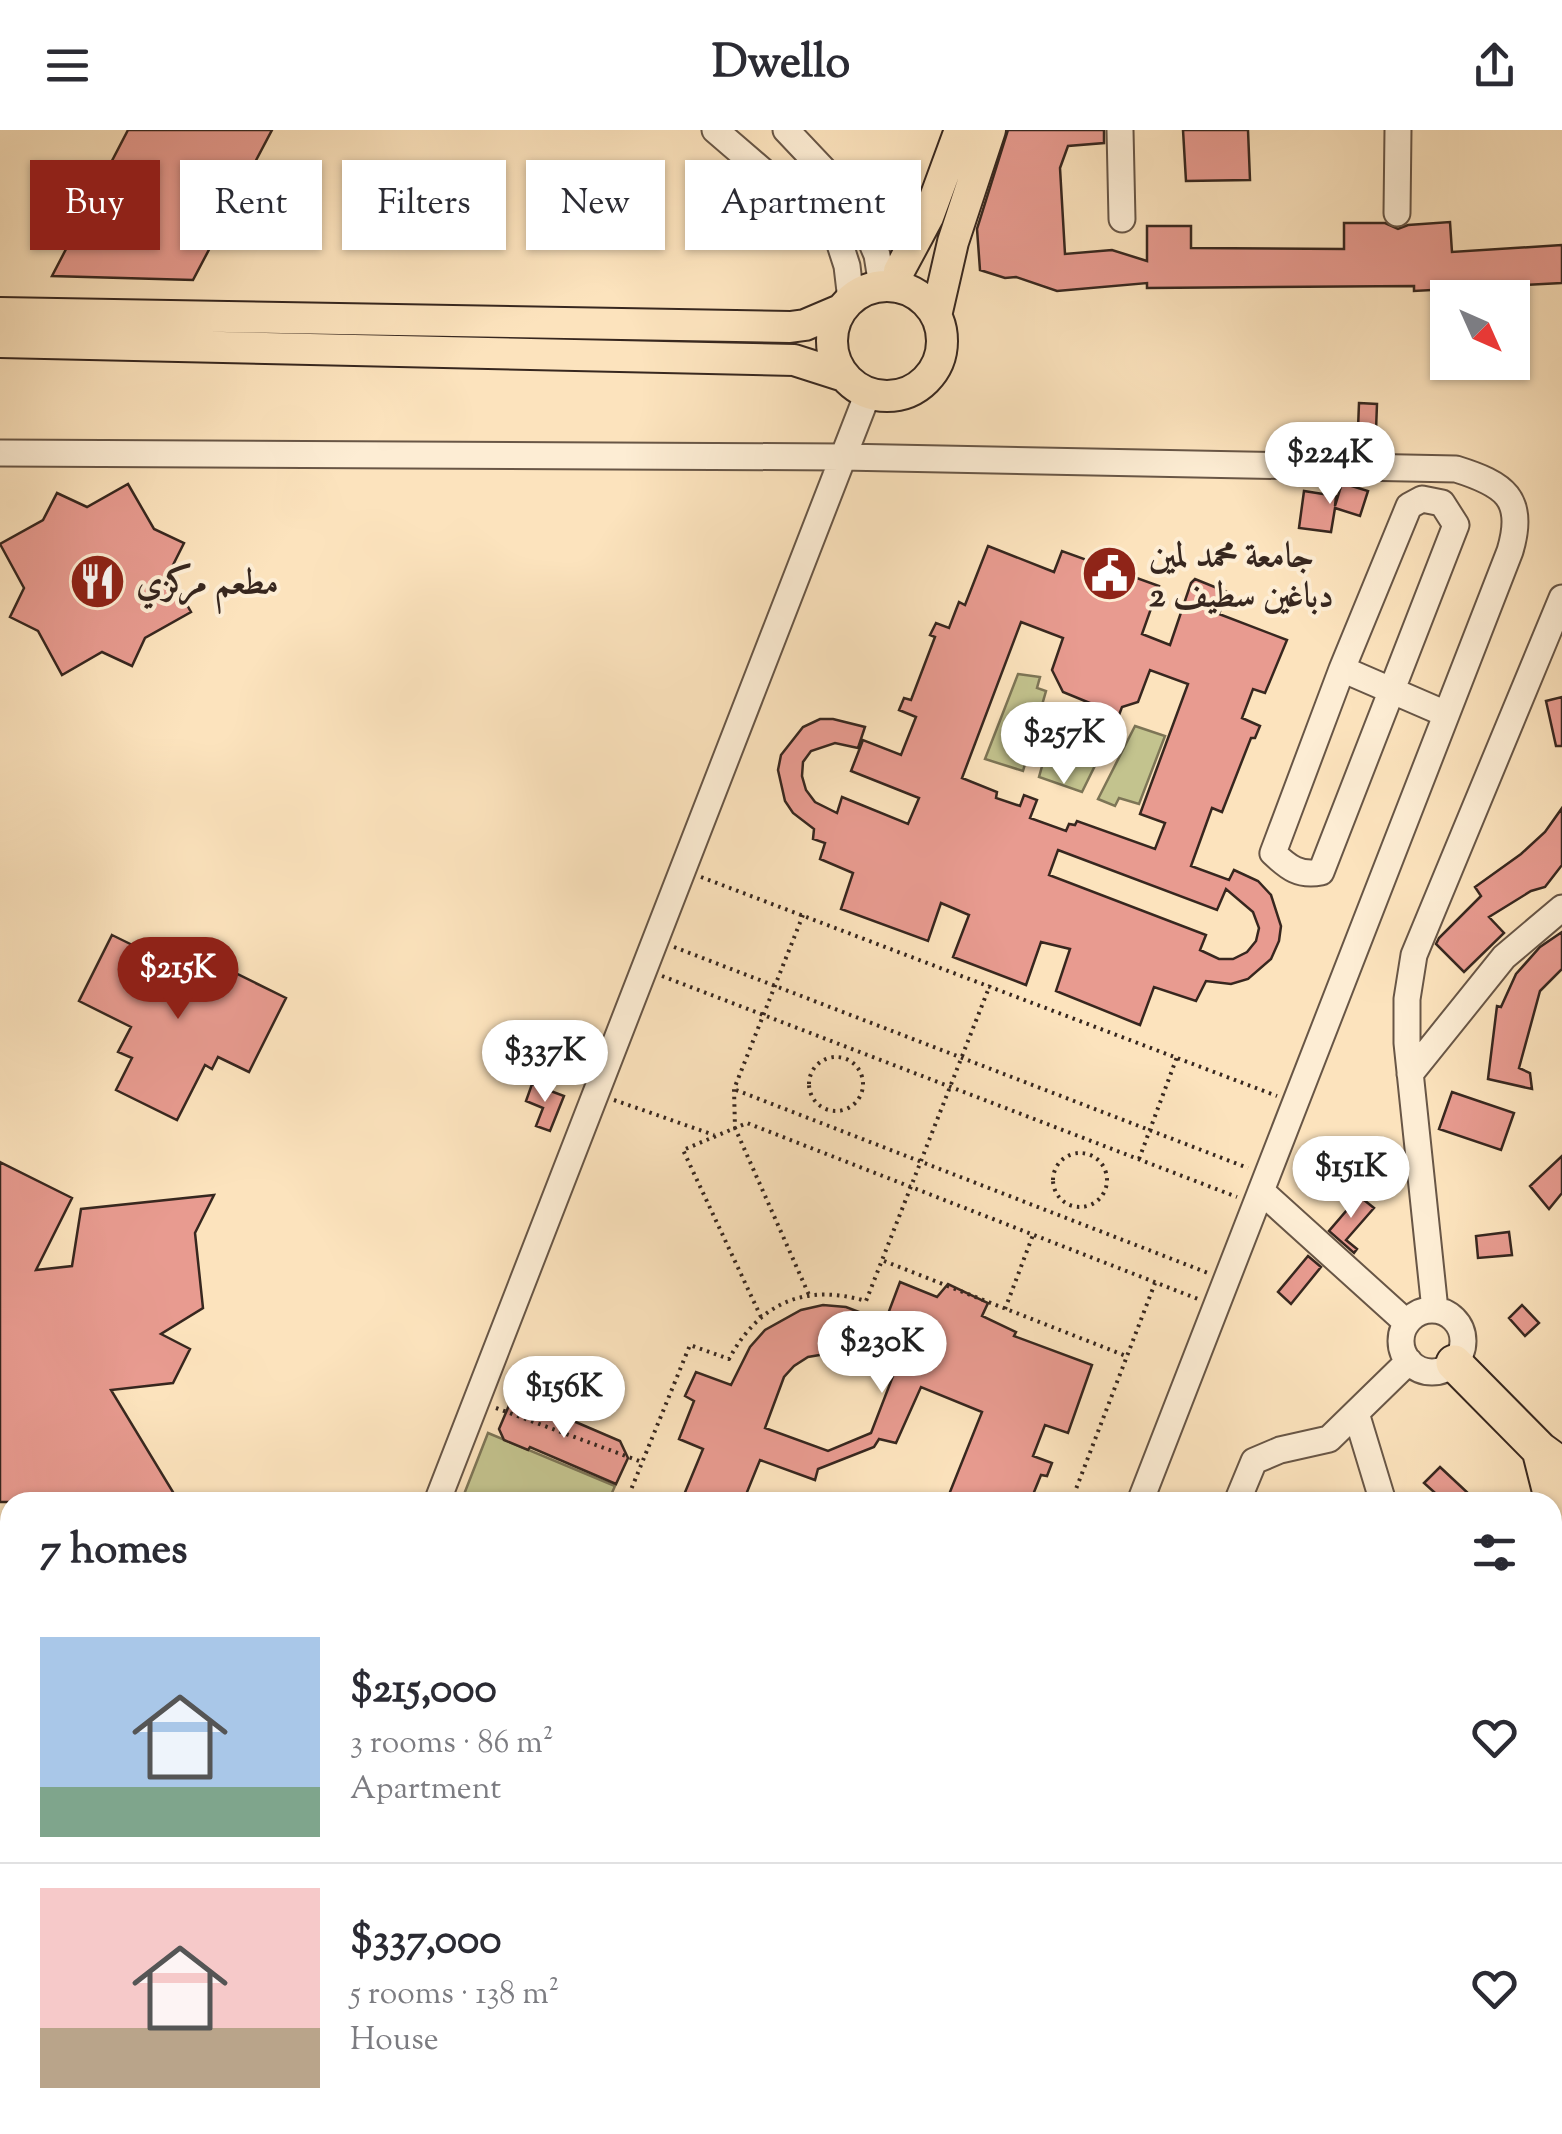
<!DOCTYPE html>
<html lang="en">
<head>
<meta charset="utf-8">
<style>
	:root { --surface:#fff; --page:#f2f2f3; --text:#2b2b33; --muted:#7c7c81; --line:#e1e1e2; --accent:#8f2418 }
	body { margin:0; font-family:"Sorts Mill Goudy",Amiri,serif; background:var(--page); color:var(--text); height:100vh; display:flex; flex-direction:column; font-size:38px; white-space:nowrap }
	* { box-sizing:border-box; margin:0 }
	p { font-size:32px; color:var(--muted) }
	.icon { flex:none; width:55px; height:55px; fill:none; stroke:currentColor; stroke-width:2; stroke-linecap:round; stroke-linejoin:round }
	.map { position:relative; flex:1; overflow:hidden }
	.sheet { position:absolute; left:0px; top:1362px; width:1562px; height:642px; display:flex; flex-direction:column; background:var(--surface); border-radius:30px 30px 0 0; box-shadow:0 2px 8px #0004 }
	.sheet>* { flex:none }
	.hud { position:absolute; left:30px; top:30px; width:1000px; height:90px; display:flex; gap:20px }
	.needle { width:65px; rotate:135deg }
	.buttons { position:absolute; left:1430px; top:150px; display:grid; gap:20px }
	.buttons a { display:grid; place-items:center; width:100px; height:100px; border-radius:0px; background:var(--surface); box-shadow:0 2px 8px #0004; font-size:50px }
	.price { position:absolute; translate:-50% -85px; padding:0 22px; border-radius:35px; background:#fff; color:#222; font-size:32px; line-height:65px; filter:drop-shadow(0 2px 5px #0008) }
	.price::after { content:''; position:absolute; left:50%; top:60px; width:30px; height:22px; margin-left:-15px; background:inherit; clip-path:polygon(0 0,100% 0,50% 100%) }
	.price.on { background:var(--accent); color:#fff }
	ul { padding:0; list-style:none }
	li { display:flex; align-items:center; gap:30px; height:250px; padding:0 40px }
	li+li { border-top:2px solid var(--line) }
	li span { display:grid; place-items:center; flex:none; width:280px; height:200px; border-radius:0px; color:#555 }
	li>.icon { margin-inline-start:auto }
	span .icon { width:120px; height:120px; fill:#fffc; stroke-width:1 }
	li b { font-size:42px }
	h2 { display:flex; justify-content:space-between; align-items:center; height:120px; padding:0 40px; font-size:42px }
	.tag { padding:0 35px; border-radius:0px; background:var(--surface); box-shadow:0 2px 8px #0004; font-size:35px; line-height:90px }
	.tag.on { background:var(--accent); color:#fff }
	header { display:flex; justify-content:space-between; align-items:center; height:130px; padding:0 40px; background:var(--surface); font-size:45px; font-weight:700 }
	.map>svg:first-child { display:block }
</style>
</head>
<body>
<header><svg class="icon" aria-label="menu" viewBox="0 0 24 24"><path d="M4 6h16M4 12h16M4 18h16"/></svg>Dwello<svg class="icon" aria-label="share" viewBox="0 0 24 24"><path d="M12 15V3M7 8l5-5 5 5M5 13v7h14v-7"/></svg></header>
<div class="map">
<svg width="1562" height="2004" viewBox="0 0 1562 2004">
	<rect width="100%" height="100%" fill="#fce3bd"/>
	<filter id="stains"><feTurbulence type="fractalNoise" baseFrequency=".002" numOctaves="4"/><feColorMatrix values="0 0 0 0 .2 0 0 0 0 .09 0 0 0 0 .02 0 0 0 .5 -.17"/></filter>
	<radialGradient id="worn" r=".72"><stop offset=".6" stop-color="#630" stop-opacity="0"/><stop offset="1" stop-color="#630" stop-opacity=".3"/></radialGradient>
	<!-- green -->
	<path fill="#c3c38e" stroke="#7d7556" stroke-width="2.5" d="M 1018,544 L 1040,547 L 1037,558 L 1046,561 L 1023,641 L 985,629 Z
		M 1059,576 L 1115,595 L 1082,662 L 1039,647 Z
		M 1135,596 L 1165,606 L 1139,674 L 1119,668 L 1115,676 L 1098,669 Z
		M 488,1303 L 615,1356 L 608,1372 L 461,1372 Z
		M 236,1995 L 306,1995 L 302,2004 L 245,2004 Z"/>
	<!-- building -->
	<path fill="#e89b90" stroke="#37271f" stroke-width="2.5" fill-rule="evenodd" d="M 128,0 L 272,0 L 193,150 L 52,146 Z
		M 1008,0 L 1104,0 L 1104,13 L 1068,16 L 1060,38 L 1065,124 L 1112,120 L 1147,131 L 1147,96 L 1191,96 L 1191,118 L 1344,119 L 1344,93 L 1385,93 L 1398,99 L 1408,95 L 1450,92 L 1452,122 L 1562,115 L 1562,153 L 1414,161 L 1414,156 L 1147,158 L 1147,153 L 1057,161 L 1016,147 L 1005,148 L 980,140 L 977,99 Z
		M 1183,0 L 1248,0 L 1250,50 L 1186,51 Z
		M 1359,273 L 1377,274 L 1376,300 L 1358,299 Z
		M 1342,353 L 1368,361 L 1360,386 L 1335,378 L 1331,402 L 1299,398 L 1304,361 L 1336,366 L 1335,376 Z
		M 128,354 L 154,399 L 184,413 L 169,443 L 191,482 L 145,508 L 132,536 L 102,522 L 62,545 L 38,501 L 10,487 L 24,458 L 0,414 L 43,390 L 57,363 L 87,377 Z
		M 988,416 L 1054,442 L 1062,421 L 1159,456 L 1142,504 L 1170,515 L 1191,453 L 1195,449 L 1227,462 L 1219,484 L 1287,510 L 1265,563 L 1253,559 L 1242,588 L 1260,596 L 1255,608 L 1251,608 L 1222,682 L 1212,678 L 1191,736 L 1229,750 L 1234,740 L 1258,751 L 1271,765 L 1281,796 L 1279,811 L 1271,829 L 1248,849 L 1231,854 L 1206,851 L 1196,871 L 1154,857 L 1140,895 L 1056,861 L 1070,819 L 1041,812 L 1026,855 L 953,827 L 969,785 L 941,773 L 928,811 L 841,779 L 853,743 L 820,729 L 825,713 L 813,709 L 814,699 L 793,683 L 785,671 L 778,640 L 781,625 L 803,597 L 820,589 L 833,589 L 865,597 L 858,618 L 835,613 L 811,621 L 803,632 L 802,646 L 806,660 L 815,672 L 837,683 L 842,667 L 908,694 L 919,668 L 851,641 L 863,610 L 901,625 L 916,587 L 899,580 L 904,568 L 911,570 L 935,507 L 930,505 L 936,493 L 949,498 L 959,472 L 965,475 ZM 1021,492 L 1063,508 L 1052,540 L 1063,562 L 1119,585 L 1122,577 L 1138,572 L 1150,540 L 1188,554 L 1140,684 L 1165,693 L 1155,719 L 1077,691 L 1075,695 L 1069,694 L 1066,701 L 1030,688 L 1037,670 L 1024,665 L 1020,676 L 996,668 L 997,662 L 962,648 ZM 1058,720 L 1217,780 L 1226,759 L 1253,782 L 1259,798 L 1256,811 L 1247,822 L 1233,829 L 1219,829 L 1200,820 L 1206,805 L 1049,745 Z
		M 1562,567 L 1562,616 L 1556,616 L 1546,571 Z
		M 1562,678 L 1562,735 L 1545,757 L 1531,761 L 1489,787 L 1504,803 L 1464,842 L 1436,814 L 1439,808 L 1481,766 L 1475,757 L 1521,724 L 1545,702 Z
		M 1562,802 L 1562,839 L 1540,861 L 1519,938 L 1530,943 L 1532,959 L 1488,949 L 1497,876 L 1501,877 L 1516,844 L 1540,817 Z
		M 112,805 L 210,853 L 219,835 L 286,868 L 249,942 L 218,927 L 212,939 L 205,935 L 177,990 L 116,960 L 132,928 L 118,922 L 131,897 L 79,871 Z
		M 532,954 L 564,966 L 550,1001 L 536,996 L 543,978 L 526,971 Z
		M 1452,962 L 1514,983 L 1501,1020 L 1439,999 Z
		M 1562,1026 L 1562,1063 L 1549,1079 L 1530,1056 Z
		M 0,1032 L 72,1068 L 36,1140 L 72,1136 L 81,1079 L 214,1065 L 195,1103 L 203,1178 L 161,1204 L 190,1219 L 173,1253 L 111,1260 L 179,1372 L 0,1372 Z
		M 1359,1066 L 1374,1078 L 1346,1110 L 1357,1119 L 1354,1123 L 1329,1101 Z
		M 1509,1102 L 1512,1125 L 1478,1128 L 1476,1106 Z
		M 1308,1126 L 1321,1137 L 1291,1174 L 1278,1162 Z
		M 900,1152 L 937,1167 L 948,1154 L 988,1173 L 982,1186 L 1016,1202 L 1014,1206 L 1092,1235 L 1068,1303 L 1045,1295 L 1033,1326 L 1052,1333 L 1047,1346 L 1041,1345 L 1030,1372 L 946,1372 L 982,1282 L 921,1257 L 896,1313 L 879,1309 L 874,1317 L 818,1339 L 815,1350 L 760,1330 L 743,1372 L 681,1372 L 703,1319 L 679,1309 L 694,1271 L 685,1266 L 696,1242 L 731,1255 L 750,1217 L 765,1200 L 801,1180 L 823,1175 L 846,1177 L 885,1192 ZM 837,1222 L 893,1246 L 871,1303 L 828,1321 L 765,1298 L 784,1247 L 794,1236 L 808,1227 Z
		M 1522,1175 L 1539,1193 L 1525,1206 L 1509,1188 Z
		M 517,1270 L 536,1278 L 540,1286 L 550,1281 L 620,1311 L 628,1328 L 616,1354 L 530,1317 L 528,1320 L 504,1310 L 499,1299 L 510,1273 Z
		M 1440,1337 L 1470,1365 L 1462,1372 L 1445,1372 L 1424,1353 Z"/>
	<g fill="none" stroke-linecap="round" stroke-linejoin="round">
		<defs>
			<path id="minor" d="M 715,0 L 837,105 L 847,136 L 851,170
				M 786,0 L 855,73 L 877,125 L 882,156
				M 1120,0 L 1122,89
				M 1397,83 L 1398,0
				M 0,323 L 842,327 L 1456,339 C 1504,354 1526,368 1510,421 L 1140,1372
				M 1422,369 L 1442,373 L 1456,395 L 1321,742 C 1299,746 1289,738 1273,723 L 1342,539 L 1409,376 Z
				M 1342,539 L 1446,584
				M 1410,944 L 1504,827 L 1562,778
				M 1261,1061 L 1407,1193
				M 1435,1180 L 1407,913 L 1407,869 L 1414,825 L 1562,468
				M1401 1211a31 31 0 1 1 62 0a31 31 0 1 1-62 0Z
				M 1356,1283 L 1383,1372
				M 437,1372 L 868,263
				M 1237,1372 L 1254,1331 L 1280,1320 L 1329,1309 L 1409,1231
				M 0,1945 L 10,1949
				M 151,1995 L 179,2004
				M 894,2004 L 897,1995"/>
			<path id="major" d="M832 211a55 55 0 1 1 110 0a55 55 0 1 1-110 0Z
				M 897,157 L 899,141 L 928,87 L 960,0
				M 0,183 L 790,197 L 805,195 L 838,181
				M 936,186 L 953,112 L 990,0
				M 0,212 L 794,230 L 844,246"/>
			<path id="highway" d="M 1454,1233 L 1540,1320 L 1562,1336
				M 1540,1320 L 1562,1407
				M 1552,1518 L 1562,1475
				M 1552,1665 L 1562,1657
				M 1552,1709 L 1562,1701
				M 1145,2004 L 1157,1995
				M 1191,2004 L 1203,1995"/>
		</defs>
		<!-- minor casing -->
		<use href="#minor" stroke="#685646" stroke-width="29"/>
		<!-- major casing -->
		<use href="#major" stroke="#37271f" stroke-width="34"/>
		<!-- highway casing -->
		<use href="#highway" stroke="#37271f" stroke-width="39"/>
		<!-- path -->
		<path stroke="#37271f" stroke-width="4" stroke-dasharray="2.5 5" stroke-linecap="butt" d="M 701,747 L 1277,966
			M 803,785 L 734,959 L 735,998 L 747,993 L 1198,1169
			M 674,817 L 1248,1038
			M 662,846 L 1237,1067
			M809 954a27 27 0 1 1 54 0a27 27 0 1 1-54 0Z
			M 736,960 L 1208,1143
			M 614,970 L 714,1005
			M1053 1050a27 27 0 1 1 54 0a27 27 0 1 1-54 0Z
			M 1139,1029 L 1177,927
			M 884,1131 L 1126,1226
			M 1005,1179 L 1033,1105
			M 761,1187 L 683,1020 L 735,998 L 809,1165
			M 496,1278 L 642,1332
			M 626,1372 L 690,1215 L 729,1229 C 759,1173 805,1153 866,1171 L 990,855
			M 1071,1372 L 1155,1153
			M 1552,1807 L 1562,1802
			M 445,1995 L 468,2004
			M 529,1995 L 551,2004
			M 323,2004 L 326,1995
			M 776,2004 L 779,1995
			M 1244,2004 L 1256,1995"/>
		<!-- minor -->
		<use href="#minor" stroke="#fdedd4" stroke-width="25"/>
		<!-- major -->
		<use href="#major" stroke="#fce3bd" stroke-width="30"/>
		<!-- highway -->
		<use href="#highway" stroke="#fce3bd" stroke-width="35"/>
	</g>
	<!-- icons -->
	<defs>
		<symbol id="civic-disc" viewBox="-11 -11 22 22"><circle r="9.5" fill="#8f2418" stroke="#fdedd4"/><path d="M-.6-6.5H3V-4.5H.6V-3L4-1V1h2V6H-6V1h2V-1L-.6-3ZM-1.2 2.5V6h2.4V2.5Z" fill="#fff"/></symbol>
		<symbol id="restaurant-disc" viewBox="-11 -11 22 22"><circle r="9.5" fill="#8f2418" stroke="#fdedd4"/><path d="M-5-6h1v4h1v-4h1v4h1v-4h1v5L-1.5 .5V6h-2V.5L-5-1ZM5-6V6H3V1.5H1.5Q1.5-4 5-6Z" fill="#fff"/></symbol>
	</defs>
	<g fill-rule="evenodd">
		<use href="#civic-disc" x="1078" y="412" width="63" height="63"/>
		<use href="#restaurant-disc" x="66" y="420" width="63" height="63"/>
	</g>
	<g text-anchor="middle" stroke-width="8" stroke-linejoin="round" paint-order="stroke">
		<!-- poi labels -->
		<g font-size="35" font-weight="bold" fill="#37271f" stroke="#fdedd4" text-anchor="start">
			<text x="1149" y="436">جامعة محمد لمين<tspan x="1149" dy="40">دباغين سطيف 2</tspan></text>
			<text x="136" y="463">مطعم مركزي</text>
		</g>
	</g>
	<rect width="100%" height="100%" filter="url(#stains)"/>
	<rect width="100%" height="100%" fill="url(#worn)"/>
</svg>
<div class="buttons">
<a><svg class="needle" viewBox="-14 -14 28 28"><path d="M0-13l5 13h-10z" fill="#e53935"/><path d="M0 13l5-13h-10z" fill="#7c7c81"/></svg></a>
</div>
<b class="price" style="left:1330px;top:377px">$224K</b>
<b class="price" style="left:1064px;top:657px">$257K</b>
<b class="price on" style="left:178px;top:892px">$215K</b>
<b class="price" style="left:545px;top:975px">$337K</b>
<b class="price" style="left:1351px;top:1091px">$151K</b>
<b class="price" style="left:882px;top:1266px">$230K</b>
<b class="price" style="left:564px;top:1311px">$156K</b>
<div class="hud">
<a class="tag on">Buy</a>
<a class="tag">Rent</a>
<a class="tag">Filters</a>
<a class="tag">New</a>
<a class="tag">Apartment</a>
</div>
<section class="sheet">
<h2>7 homes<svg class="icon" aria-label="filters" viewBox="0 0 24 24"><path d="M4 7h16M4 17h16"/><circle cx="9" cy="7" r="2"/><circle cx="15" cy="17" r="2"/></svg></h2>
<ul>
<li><span style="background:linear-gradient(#a9c7e8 75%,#7fa58c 0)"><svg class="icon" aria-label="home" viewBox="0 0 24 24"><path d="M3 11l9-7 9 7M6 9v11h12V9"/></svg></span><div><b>$215,000</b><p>3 rooms · 86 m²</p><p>Apartment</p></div><svg class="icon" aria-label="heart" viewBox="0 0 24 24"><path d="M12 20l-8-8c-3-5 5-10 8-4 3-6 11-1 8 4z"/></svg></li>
<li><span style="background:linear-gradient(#f6c9c9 70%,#b9a48a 0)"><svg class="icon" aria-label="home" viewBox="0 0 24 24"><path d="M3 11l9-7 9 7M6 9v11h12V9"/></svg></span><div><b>$337,000</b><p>5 rooms · 138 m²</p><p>House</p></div><svg class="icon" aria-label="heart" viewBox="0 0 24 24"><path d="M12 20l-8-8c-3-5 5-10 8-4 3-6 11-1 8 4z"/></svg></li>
</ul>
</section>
</div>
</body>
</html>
